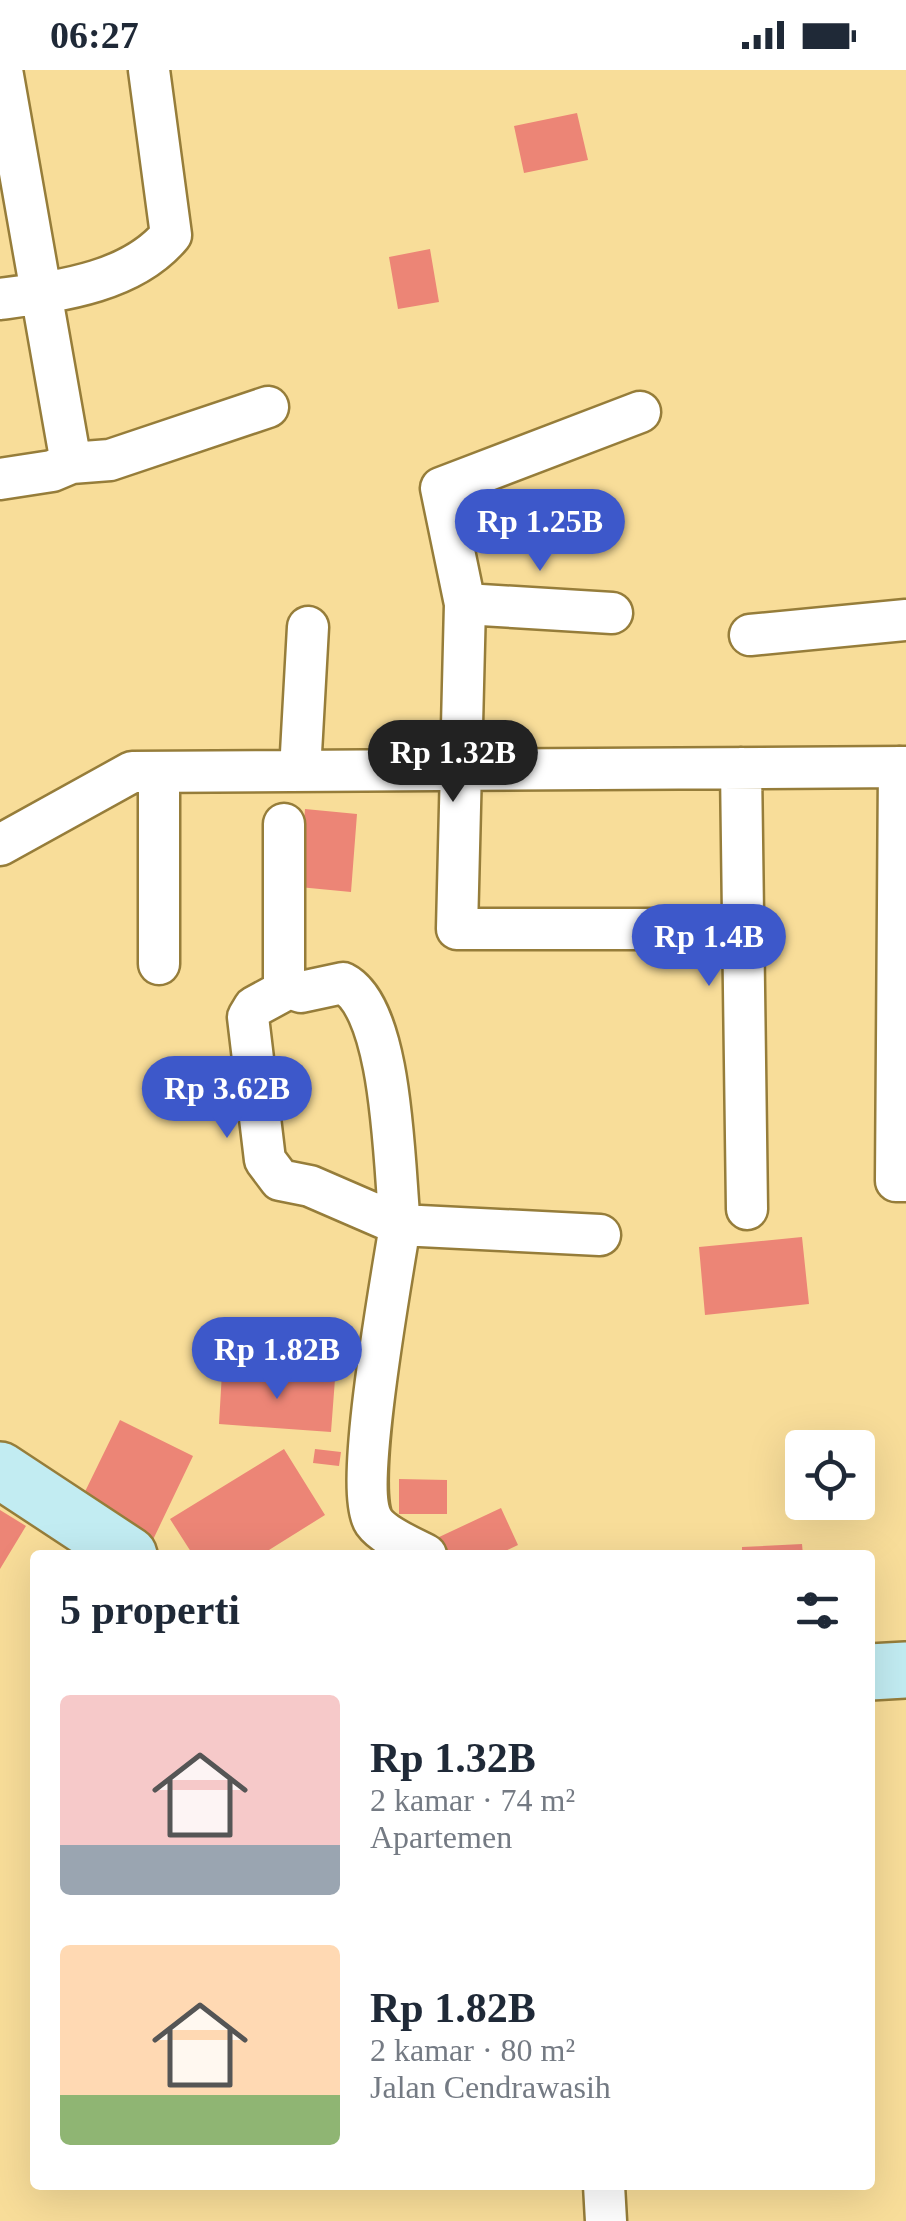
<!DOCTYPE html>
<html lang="id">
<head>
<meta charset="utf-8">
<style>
	:root { --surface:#fff; --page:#f2f2f3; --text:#1f2937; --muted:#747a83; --accent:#3d58ca }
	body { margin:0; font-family:"Times New Roman",serif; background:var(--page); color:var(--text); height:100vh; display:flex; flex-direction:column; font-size:38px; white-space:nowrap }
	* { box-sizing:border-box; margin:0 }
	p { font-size:32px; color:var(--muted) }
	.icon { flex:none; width:55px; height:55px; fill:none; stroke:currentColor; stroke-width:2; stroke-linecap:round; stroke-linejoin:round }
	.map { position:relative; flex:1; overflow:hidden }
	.side { position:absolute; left:30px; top:1480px; width:845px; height:640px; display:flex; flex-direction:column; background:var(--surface); border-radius:10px; box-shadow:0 10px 40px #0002 }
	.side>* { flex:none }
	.tools { position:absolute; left:785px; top:1360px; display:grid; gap:20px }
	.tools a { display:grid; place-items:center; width:90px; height:90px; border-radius:10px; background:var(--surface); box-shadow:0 10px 40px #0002; font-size:50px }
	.price { position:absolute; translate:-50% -85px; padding:0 22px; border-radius:35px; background:var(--accent); color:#fff; font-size:32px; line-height:65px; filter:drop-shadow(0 2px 5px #0008) }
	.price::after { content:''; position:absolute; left:50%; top:60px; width:30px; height:22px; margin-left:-15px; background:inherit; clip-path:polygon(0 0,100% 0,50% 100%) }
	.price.on { background:#222; color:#fff }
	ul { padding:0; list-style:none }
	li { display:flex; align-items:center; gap:30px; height:250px; padding:0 30px }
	li span { display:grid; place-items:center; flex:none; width:280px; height:200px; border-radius:10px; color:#555 }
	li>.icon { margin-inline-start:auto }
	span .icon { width:120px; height:120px; fill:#fffc; stroke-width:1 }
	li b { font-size:42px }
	h2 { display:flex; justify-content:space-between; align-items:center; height:120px; padding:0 30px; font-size:42px }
	.status { display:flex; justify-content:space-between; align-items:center; height:70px; padding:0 50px; background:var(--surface); direction:ltr }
	.status svg { height:28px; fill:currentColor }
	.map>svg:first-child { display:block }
</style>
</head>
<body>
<div class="status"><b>06:27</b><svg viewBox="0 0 49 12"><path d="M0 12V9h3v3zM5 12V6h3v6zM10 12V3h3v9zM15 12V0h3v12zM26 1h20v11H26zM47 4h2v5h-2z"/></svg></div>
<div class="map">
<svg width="906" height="2151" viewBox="0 0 906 2151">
	<rect width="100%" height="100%" fill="#f8dd99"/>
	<!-- building -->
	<path fill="#ec8576" d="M 577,43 L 588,90 L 524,103 L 514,56 Z
		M 430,179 L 439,232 L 398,239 L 389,187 Z
		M 305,739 L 357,744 L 351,822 L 299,817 Z
		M 802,1167 L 809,1234 L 705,1245 L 699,1177 Z
		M 222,1302 L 335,1309 L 331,1362 L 219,1354 Z
		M 120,1350 L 193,1386 L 150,1476 L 76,1440 Z
		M 284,1379 L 325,1445 L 261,1485 L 193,1485 L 170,1449 Z
		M 315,1379 L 341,1382 L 339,1396 L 313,1393 Z
		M 399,1409 L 447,1410 L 447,1444 L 399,1444 Z
		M 501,1438 L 518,1475 L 497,1485 L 445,1485 L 437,1468 Z
		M 0,1440 L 26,1456 L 0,1499 Z
		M 802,1474 L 803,1485 L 742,1485 L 742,1477 Z"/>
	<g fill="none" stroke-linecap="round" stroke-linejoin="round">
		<defs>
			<path id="street" d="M 2,0 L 71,393 L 110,390 L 268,337
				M 0,229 C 59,221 131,213 171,165 L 149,0
				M 640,342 L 441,418 L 465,534 L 457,859 L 743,859
				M 0,409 L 52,401 L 71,393
				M 465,534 L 612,543
				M 750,565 L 906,550
				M 899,697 L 896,1111 L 906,1111
				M 741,698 L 747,1139
				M 300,701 L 308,557
				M 284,754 L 284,909 L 289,918 L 301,922 L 343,913 C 394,939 394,1102 400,1155 L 600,1165
				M 0,775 L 132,702 L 906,697
				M 159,894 L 159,702
				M 289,918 L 254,937 L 248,947 L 265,1090 L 280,1110 L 310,1116 L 400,1155 C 393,1202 352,1421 374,1452 C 384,1466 411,1477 426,1485
				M 604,2115 L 606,2151"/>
			<path id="secondary" d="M 0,1400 L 129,1485
				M 870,1602 L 906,1600"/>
		</defs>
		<!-- street casing -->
		<use href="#street" stroke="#967d3a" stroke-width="45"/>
		<!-- secondary casing -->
		<use href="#secondary" stroke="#967d3a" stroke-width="60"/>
		<!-- street -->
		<use href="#street" stroke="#fff" stroke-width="40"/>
		<!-- secondary -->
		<use href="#secondary" stroke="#c2ecf2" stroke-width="55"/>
	</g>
</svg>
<div class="tools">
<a><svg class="icon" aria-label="locate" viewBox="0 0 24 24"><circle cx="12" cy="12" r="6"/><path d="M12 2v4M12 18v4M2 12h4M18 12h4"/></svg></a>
</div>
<b class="price" style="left:540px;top:504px">Rp 1.25B</b>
<b class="price on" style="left:453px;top:735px">Rp 1.32B</b>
<b class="price" style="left:709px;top:919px">Rp 1.4B</b>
<b class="price" style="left:227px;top:1071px">Rp 3.62B</b>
<b class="price" style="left:277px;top:1332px">Rp 1.82B</b>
<section class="side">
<h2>5 properti<svg class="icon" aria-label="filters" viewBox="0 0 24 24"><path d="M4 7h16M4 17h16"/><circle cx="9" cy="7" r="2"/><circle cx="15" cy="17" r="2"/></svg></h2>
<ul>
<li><span style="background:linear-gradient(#f6c9c9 75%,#9aa5b1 0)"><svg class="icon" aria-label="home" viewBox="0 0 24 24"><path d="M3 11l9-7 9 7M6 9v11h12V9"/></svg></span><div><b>Rp 1.32B</b><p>2 kamar · 74 m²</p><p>Apartemen</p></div></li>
<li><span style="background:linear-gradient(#ffd9b3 75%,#8fb573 0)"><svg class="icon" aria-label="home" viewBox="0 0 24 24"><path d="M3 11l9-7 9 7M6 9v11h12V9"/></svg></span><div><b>Rp 1.82B</b><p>2 kamar · 80 m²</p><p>Jalan Cendrawasih</p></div></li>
</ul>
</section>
</div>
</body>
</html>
